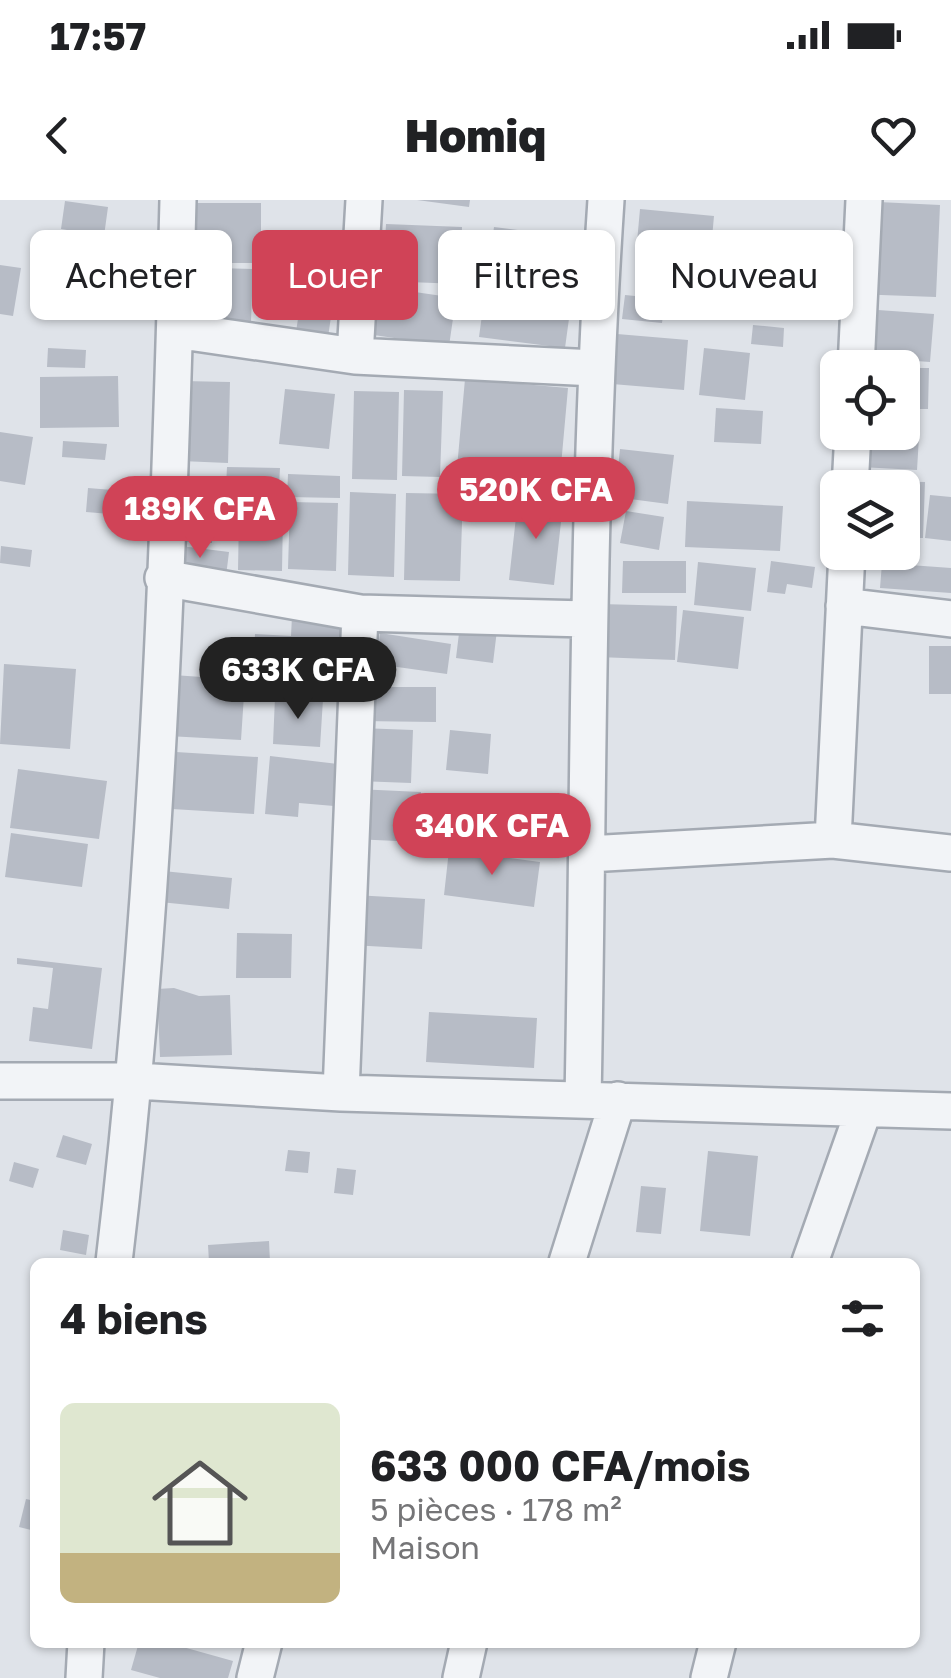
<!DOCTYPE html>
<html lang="fr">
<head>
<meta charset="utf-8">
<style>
	:root { --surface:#fff; --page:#f2f2f2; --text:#202124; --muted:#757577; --accent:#d04357 }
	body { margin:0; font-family:"Golos Text",sans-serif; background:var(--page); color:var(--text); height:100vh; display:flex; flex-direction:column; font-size:38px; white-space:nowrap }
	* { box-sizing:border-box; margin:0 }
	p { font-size:32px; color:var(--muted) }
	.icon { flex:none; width:55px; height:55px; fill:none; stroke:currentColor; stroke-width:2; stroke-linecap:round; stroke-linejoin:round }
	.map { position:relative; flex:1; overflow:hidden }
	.side { position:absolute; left:30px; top:1058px; width:890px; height:390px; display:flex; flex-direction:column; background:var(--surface); border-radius:15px; box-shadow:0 2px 8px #0004 }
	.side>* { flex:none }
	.hud { position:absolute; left:30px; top:30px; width:892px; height:90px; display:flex; gap:20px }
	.tools { position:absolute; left:820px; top:150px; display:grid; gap:20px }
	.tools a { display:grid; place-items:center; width:100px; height:100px; border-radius:15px; background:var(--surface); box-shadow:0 2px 8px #0004; font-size:50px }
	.price { position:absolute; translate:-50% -85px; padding:0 22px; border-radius:35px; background:var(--accent); color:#fff; font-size:32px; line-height:65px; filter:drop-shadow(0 2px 5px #0008) }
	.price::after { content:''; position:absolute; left:50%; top:60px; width:30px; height:22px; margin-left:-15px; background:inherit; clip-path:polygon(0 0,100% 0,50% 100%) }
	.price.selected { background:#222; color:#fff }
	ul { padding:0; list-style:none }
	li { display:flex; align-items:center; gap:30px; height:250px; padding:0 30px }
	li span { display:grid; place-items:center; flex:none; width:280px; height:200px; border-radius:15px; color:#555 }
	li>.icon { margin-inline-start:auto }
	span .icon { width:120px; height:120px; fill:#fffc; stroke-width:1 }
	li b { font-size:42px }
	h2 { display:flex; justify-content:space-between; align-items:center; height:120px; padding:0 30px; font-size:42px }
	.tag { padding:0 35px; border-radius:15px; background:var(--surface); box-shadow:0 2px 8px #0004; font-size:35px; line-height:90px }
	.tag.selected { background:var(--accent); color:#fff }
	.status { display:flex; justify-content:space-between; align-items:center; height:70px; padding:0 50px; background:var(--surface); direction:ltr }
	.status svg { height:28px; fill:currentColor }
	header { display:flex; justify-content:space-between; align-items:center; height:130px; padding:0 30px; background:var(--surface); font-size:45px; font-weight:800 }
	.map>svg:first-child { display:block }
</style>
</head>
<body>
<div class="status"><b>17:57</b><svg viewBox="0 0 49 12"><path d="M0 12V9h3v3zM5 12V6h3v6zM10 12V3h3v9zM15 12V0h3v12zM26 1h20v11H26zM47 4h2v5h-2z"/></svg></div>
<header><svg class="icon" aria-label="back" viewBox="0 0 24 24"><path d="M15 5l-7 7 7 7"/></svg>Homiq<svg class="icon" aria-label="heart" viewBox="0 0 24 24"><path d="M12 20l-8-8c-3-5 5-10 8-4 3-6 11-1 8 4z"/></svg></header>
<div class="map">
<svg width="951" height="1478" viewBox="0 0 951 1478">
	<rect width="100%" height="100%" fill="#dfe3e9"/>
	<!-- building -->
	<path fill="#b7bcc6" d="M 417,0 L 470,0 L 469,7 Z
		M 65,1 L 108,7 L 104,36 L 61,29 Z
		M 858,1 L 940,5 L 936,97 L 854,94 Z
		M 195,3 L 261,3 L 261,63 L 194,63 Z
		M 640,9 L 714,16 L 711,49 L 637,42 Z
		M 386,24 L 462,27 L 460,84 L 383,81 Z
		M 494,27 L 580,38 L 565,148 L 479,137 Z
		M 0,65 L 21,68 L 13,116 L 0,114 Z
		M 306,65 L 338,70 L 328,137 L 296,132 Z
		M 180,67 L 253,69 L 251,122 L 179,120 Z
		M 367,85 L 456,98 L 449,146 L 360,133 Z
		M 625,95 L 665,99 L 662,123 L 622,119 Z
		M 850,108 L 934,114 L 930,162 L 847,156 Z
		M 753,125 L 784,128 L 783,147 L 751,144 Z
		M 617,134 L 688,140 L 684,190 L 612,184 Z
		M 48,148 L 86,150 L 85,168 L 47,167 Z
		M 704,148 L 750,153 L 745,200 L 699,195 Z
		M 902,168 L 929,168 L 928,209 L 902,209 Z
		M 118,176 L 119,227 L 40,228 L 40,177 Z
		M 465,179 L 568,188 L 559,288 L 456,279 Z
		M 183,181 L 230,182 L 228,263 L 181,261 Z
		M 285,189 L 335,194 L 329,249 L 279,244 Z
		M 404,190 L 443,191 L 440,277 L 402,276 Z
		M 354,191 L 399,192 L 397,280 L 352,279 Z
		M 716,208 L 763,211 L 761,244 L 714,242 Z
		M 902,219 L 920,220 L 917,270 L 841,266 L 843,232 L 902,232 Z
		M 0,232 L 33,237 L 25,285 L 0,281 Z
		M 63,241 L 107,244 L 105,260 L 62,257 Z
		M 620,249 L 674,255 L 668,304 L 615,297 Z
		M 227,267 L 280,268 L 278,305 L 225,304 Z
		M 288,274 L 340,276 L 340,298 L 287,297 Z
		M 182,278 L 215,280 L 212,343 L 179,341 Z
		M 827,280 L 925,282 L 923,338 L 902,338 L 902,288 L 838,288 L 838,336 L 825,335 Z
		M 88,288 L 125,291 L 122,315 L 86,312 Z
		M 350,292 L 396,294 L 394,377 L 348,375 Z
		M 406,293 L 463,294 L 460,381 L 404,380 Z
		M 930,295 L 951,297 L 951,341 L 925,338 Z
		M 518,299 L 563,304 L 554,385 L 509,380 Z
		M 687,301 L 783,306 L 780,351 L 685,347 Z
		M 290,302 L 338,303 L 336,371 L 288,369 Z
		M 626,311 L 664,317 L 659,350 L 620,343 Z
		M 239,315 L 283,315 L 282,371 L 238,370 Z
		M 173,345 L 229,352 L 226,376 L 170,369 Z
		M 1,346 L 32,350 L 30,367 L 0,363 Z
		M 623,361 L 686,361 L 686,393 L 622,393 Z
		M 771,361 L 815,367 L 812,388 L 787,384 L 785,394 L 767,392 Z
		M 698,362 L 756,368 L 751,411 L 694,405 Z
		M 882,363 L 951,368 L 951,393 L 880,388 Z
		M 600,404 L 677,406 L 675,460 L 598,457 Z
		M 683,410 L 744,417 L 738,469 L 677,462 Z
		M 292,416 L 342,418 L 339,476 L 253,472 L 255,434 L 291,436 Z
		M 460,425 L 497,430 L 493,463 L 456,458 Z
		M 380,433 L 451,444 L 447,474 L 376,464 Z
		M 929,446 L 951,446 L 951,494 L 929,494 Z
		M 4,464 L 76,469 L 70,549 L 0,544 Z
		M 173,475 L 245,480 L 241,540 L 168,536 Z
		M 361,487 L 436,487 L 436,522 L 360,521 Z
		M 275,497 L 323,499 L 320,547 L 273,544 Z
		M 360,528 L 413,530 L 411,583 L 358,581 Z
		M 450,530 L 491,534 L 488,574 L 446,570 Z
		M 176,552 L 258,557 L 254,614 L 172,609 Z
		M 270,556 L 338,564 L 334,606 L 299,603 L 298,617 L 265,614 Z
		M 18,569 L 107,581 L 99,639 L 10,628 Z
		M 356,589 L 421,592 L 419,642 L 353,639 Z
		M 11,633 L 88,644 L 82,687 L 5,677 Z
		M 449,650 L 540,662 L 534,707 L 444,695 Z
		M 163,671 L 232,678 L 229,709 L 160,702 Z
		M 354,695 L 425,699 L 422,749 L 351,745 Z
		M 237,733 L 292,734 L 291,778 L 236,778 Z
		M 17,758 L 102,768 L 92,849 L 29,841 L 33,807 L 48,809 L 53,768 L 17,764 Z
		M 174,788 L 199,796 L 230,795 L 232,855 L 160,857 L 157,789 Z
		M 429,812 L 537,818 L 534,868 L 426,862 Z
		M 63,935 L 92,944 L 86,965 L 56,957 Z
		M 288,950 L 310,952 L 308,973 L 285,971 Z
		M 708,951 L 758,956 L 750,1036 L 700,1031 Z
		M 14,962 L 39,969 L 33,988 L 9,981 Z
		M 337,968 L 356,970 L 353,995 L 334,993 Z
		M 641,986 L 666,988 L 661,1034 L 636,1032 Z
		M 63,1030 L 89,1035 L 86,1055 L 60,1050 Z
		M 269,1041 L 270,1062 L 209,1062 L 208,1045 Z
		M 26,1299 L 35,1301 L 35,1331 L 19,1327 Z
		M 139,1442 L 165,1442 L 233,1461 L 228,1478 L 160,1478 L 131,1470 Z"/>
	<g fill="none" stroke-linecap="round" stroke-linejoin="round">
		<defs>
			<path id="minor" d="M 175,130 L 355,156 L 595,168
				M 355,156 L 364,0
				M 856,168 L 864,0
				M 850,288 L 853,232
				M 163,378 L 360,413 L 587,419
				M 844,406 L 951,419
				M 833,640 L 847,352
				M 588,654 L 833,640 L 951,653
				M 0,881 L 136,881 L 341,893 L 951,911
				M 341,893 L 360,413
				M 583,900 C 589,600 586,300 606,0
				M 114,1062 C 156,710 169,355 178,0
				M 567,1062 L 618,900
				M 810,1062 L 864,909
				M 84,1478 L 86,1442
				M 255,1478 L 264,1442
				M 461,1478 L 469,1442
				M 709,1478 L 718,1442"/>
		</defs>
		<!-- minor casing -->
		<use href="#minor" stroke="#a4aab3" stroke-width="40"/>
		<!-- minor -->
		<use href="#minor" stroke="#f2f4f7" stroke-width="35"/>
	</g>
</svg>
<div class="tools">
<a><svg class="icon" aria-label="locate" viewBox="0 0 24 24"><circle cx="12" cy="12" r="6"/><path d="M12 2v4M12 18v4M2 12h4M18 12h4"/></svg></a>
<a><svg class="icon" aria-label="layers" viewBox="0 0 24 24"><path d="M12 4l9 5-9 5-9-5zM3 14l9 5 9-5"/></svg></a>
</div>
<b class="price" style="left:536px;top:342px">520K CFA</b>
<b class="price" style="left:200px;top:361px">189K CFA</b>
<b class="price selected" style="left:298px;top:522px">633K CFA</b>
<b class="price" style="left:492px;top:678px">340K CFA</b>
<div class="hud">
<a class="tag">Acheter</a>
<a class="tag selected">Louer</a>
<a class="tag">Filtres</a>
<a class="tag">Nouveau</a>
</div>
<section class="side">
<h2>4 biens<svg class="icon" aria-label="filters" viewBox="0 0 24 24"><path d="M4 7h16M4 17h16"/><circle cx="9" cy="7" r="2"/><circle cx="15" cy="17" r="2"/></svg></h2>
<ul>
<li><span style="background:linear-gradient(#dfe7d0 75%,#c2b280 0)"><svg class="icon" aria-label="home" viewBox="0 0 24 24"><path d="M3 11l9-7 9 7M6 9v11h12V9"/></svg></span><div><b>633 000 CFA/mois</b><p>5 pièces · 178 m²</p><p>Maison</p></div></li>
</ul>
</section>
</div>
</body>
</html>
